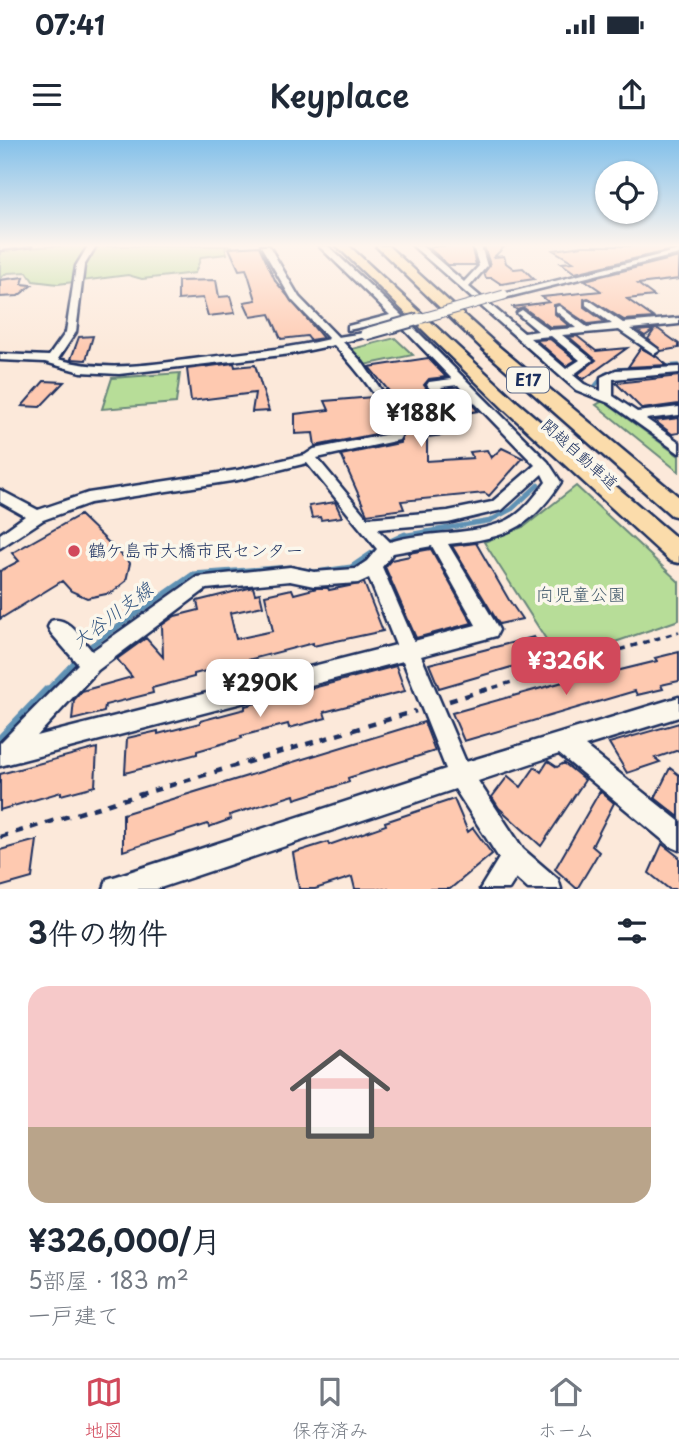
<!DOCTYPE html>
<html lang="ja">
<head>
<meta charset="utf-8">
<style>
	:root { --surface:#fff; --page:#f6f6f7; --text:#1f2937; --muted:#747a83; --line:#e0e1e3; --accent:#d1495b }
	body { margin:0; font-family:"Playpen Sans","Klee One",sans-serif; background:var(--page); color:var(--text); height:100vh; display:flex; flex-direction:column; font-size:26px; white-space:nowrap }
	* { box-sizing:border-box; margin:0 }
	p { font-size:23px; color:var(--muted) }
	.icon { flex:none; width:38px; height:38px; fill:none; stroke:currentColor; stroke-width:2; stroke-linecap:round; stroke-linejoin:round }
	.map { position:relative; height:749px; overflow:hidden }
	.drawer { display:flex; flex-direction:column; background:var(--surface); flex:1 }
	.drawer>* { flex:none }
	.fabs { position:absolute; left:595px; top:21px; display:grid; gap:14px }
	.fabs a { display:grid; place-items:center; width:63px; height:63px; border-radius:50%; background:var(--surface); box-shadow:0 2px 5px #0004; font-size:35px }
	.price { position:absolute; translate:-50% -60px; padding:0 16px; border-radius:14px; background:#fff; color:#222; font-size:23px; line-height:46px; filter:drop-shadow(0 2px 4px #0008) }
	.price::after { content:''; position:absolute; left:50%; top:42px; width:21px; height:16px; margin-left:-10px; background:inherit; clip-path:polygon(0 0,100% 0,50% 100%) }
	.price.on { background:var(--accent); color:#fff }
	ul { padding:0; list-style:none }
	li { display:grid; align-content:center; gap:14px; height:371px; padding:0 28px }
	li+li { border-top:2px solid var(--line) }
	li span { display:grid; place-items:center; height:217px; border-radius:21px; color:#555 }
	li>.icon { margin-inline-start:auto }
	span .icon { width:126px; height:126px; fill:#fffc; stroke-width:1 }
	li b { font-size:30px }
	h2 { display:flex; justify-content:space-between; align-items:center; height:84px; padding:0 28px; font-size:30px }
	.status { display:flex; justify-content:space-between; align-items:center; height:49px; padding:0 35px; background:var(--surface); direction:ltr }
	.status svg { height:19px; fill:currentColor }
	header { display:flex; justify-content:space-between; align-items:center; height:91px; padding:0 28px; background:var(--surface); font-size:32px; font-weight:600 }
	.menu { display:flex; justify-content:space-around; align-items:center; height:98px; border-top:2px solid var(--line); background:var(--surface); font-size:19px; color:var(--muted) }
	.menu a { display:grid; justify-items:center; gap:4px }
	.menu .on { color:var(--accent) }
	.map>svg:first-child { display:block }
</style>
</head>
<body>
<div class="status"><b>07:41</b><svg viewBox="0 0 49 12"><path d="M0 12V9h3v3zM5 12V6h3v6zM10 12V3h3v9zM15 12V0h3v12zM26 1h20v11H26zM47 4h2v5h-2z"/></svg></div>
<header><svg class="icon" aria-label="menu" viewBox="0 0 24 24"><path d="M4 6h16M4 12h16M4 18h16"/></svg>Keyplace<svg class="icon" aria-label="share" viewBox="0 0 24 24"><path d="M12 15V3M7 8l5-5 5 5M5 13v7h14v-7"/></svg></header>
<div class="map">
<svg width="679" height="749" viewBox="0 0 679 749">
	<rect width="100%" height="100%" fill="#fce9da"/>
	<filter id="ink" filterUnits="userSpaceOnUse"><feTurbulence type="fractalNoise" baseFrequency=".0143" numOctaves="2"/><feDisplacementMap in="SourceGraphic" scale="14" xChannelSelector="R" yChannelSelector="G"/><feConvolveMatrix kernelMatrix="1 2 1 2 8 2 1 2 1" color-interpolation-filters="sRGB"/></filter>
	<g filter="url(#ink)">
		<!-- green -->
		<path fill="#b7dd98" stroke="#69867b" stroke-width="2" d="M 54,106 L 233,106 L 225,107 L 227,114 L 201,117 L 195,133 L 142,139 L 128,135 L 58,144 L 33,141 L 27,132 L 7,133 L 0,138 L 0,110 Z
			M 395,198 L 413,215 L 364,225 L 348,210 Z
			M 180,233 L 176,263 L 102,269 L 112,238 Z
			M 603,261 L 679,316 L 679,332 L 596,265 Z
			M 576,346 L 679,442 L 679,480 L 560,521 L 484,402 L 525,386 Z"/>
		<g fill="none" stroke-linecap="round" stroke-linejoin="round">
			<!-- stream-far3 -->
			<path stroke="#5f91b4" stroke-width="3.5" d="M 594,247 L 605,234 L 618,229 L 679,225"/>
			<!-- stream-far2 -->
			<path stroke="#5f91b4" stroke-width="4.5" d="M 400,396 L 489,381 L 512,369 L 538,345"/>
			<!-- stream-far1 -->
			<path stroke="#5f91b4" stroke-width="5" d="M 386,403 L 405,394
				M 86,509 L 193,434 L 289,427 L 315,432 L 351,427 L 379,408
				M 46,551 L 78,518"/>
			<!-- stream -->
			<path stroke="#5f91b4" stroke-width="7" d="M 0,598 L 47,549"/>
		</g>
		<!-- building -->
		<path fill="#fec9b0" stroke="#1b2f5e" stroke-width="2" d="M 259,106 L 276,142 L 323,198 L 310,200 L 307,196 L 281,199 L 270,174 L 251,177 L 244,162 L 256,160 L 248,134 L 246,129 L 239,130 L 229,108 Z
			M 438,106 L 471,106 L 476,125 L 448,125 L 429,108 Z
			M 484,106 L 505,106 L 494,117 L 504,116 L 506,123 L 514,129 L 523,128 L 534,139 L 501,144 L 492,138 L 486,138 L 484,133 L 490,125 Z
			M 582,106 L 679,106 L 679,108 L 575,133 L 561,123 L 573,122 L 553,110 Z
			M 679,117 L 679,139 L 638,144 L 654,156 L 627,159 L 654,178 L 624,180 L 588,158 L 584,159 L 584,167 L 605,182 L 588,184 L 558,164 L 554,165 L 554,173 L 569,186 L 550,187 L 524,168 L 517,170 L 513,167 L 549,162 L 542,157 L 601,151 L 585,140 Z
			M 24,137 L 22,144 L 32,145 L 18,156 L 0,157 L 0,140 Z
			M 216,140 L 219,157 L 230,156 L 235,173 L 208,176 L 203,158 L 178,160 L 178,141 Z
			M 655,189 L 645,196 L 637,191 L 658,189 L 679,204 L 679,208 L 661,211 L 648,199 Z
			M 93,196 L 86,220 L 71,219 L 79,197 Z
			M 577,196 L 596,211 L 627,208 L 584,239 L 577,235 L 596,220 L 569,197 Z
			M 550,199 L 576,220 L 566,226 L 536,200 Z
			M 641,208 L 656,216 L 667,225 L 628,227 Z
			M 428,218 L 446,237 L 429,239 L 424,245 L 440,266 L 471,263 L 478,271 L 437,278 L 445,295 L 427,297 L 427,321 L 473,318 L 470,312 L 487,310 L 491,318 L 502,308 L 523,318 L 489,356 L 485,353 L 401,361 L 404,369 L 367,374 L 341,315 L 400,303 L 405,289 L 403,278 L 385,250 L 388,250 L 369,227 Z
			M 234,223 L 235,227 L 255,225 L 269,271 L 252,272 L 255,253 L 191,261 L 187,229 Z
			M 679,236 L 679,264 L 642,269 L 616,243 Z
			M 44,241 L 64,242 L 40,267 L 22,266 Z
			M 373,257 L 383,274 L 386,292 L 315,306 L 313,293 L 295,294 L 295,274 L 329,270 L 325,261 Z
			M 679,278 L 679,293 L 672,294 L 655,281 Z
			M 335,362 L 342,377 L 321,380 L 320,377 L 312,378 L 309,366 Z
			M 80,375 L 130,423 L 126,441 L 111,453 L 87,458 L 71,451 L 62,441 L 0,479 L 0,431 L 19,421 L 12,413 Z
			M 476,403 L 509,460 L 522,479 L 499,484 L 452,406 Z
			M 431,409 L 472,483 L 416,498 L 385,427 L 391,420 L 410,416 L 409,413 Z
			M 364,443 L 383,491 L 313,506 L 313,503 L 194,534 L 194,537 L 152,548 L 153,553 L 105,565 L 104,572 L 72,580 L 74,560 L 82,551 L 132,537 L 117,519 L 146,498 L 163,517 L 162,485 L 175,476 L 199,470 L 197,461 L 253,447 L 255,454 L 260,453 L 263,466 L 230,473 L 236,499 L 273,491 L 265,455 L 292,449 L 294,454 L 317,448 L 328,448 L 329,450 Z
			M 534,497 L 546,517 L 439,548 L 429,524 Z
			M 679,512 L 679,541 L 661,545 L 663,549 L 637,555 L 635,551 L 464,601 L 452,573 L 606,530 L 608,533 L 657,521 L 655,518 Z
			M 396,526 L 405,551 L 324,572 L 326,578 L 289,588 L 288,584 L 241,596 L 242,598 L 197,611 L 197,614 L 125,633 L 127,598 L 158,591 L 158,594 L 200,583 L 200,581 L 245,569 L 245,566 Z
			M 424,582 L 435,611 L 348,638 L 349,642 L 324,650 L 295,659 L 294,655 L 230,675 L 231,679 L 209,687 L 208,684 L 123,711 L 123,674 Z
			M 679,583 L 679,610 L 655,618 L 660,622 L 627,633 L 609,603 Z
			M 97,608 L 95,646 L 61,655 L 61,652 L 0,670 L 0,634 Z
			M 548,621 L 557,627 L 564,623 L 585,640 L 541,706 L 499,668 L 492,657 L 508,636 L 521,647 L 535,627 L 541,632 Z
			M 670,628 L 679,635 L 679,677 L 655,658 Z
			M 600,651 L 614,663 L 592,706 L 599,712 L 577,749 L 555,729 Z
			M 454,659 L 468,692 L 473,688 L 492,714 L 450,749 L 355,749 L 352,737 L 315,749 L 299,749 L 293,713 L 328,702 L 329,705 L 386,685 L 385,682 Z
			M 37,700 L 32,738 L 0,747 L 0,710 Z
			M 662,704 L 679,717 L 679,749 L 669,749 L 649,733 Z"/>
		<g fill="none" stroke-linecap="round" stroke-linejoin="round">
			<defs>
				<path id="minor" d="M 0,106 L 31,106 L 0,110 Z
					M 88,106 L 96,106 L 84,126 L 76,192 L 58,219 C 106,233 153,224 201,218 C 244,213 287,209 329,199 L 292,160 L 261,106 L 269,106 L 299,157 L 338,197 L 370,192 L 370,196 L 343,202 L 362,222 L 401,279 C 403,287 404,292 399,300 L 317,318 L 367,378 L 448,371 L 492,362 L 535,325 L 472,260 L 442,264 L 427,245 L 429,242 L 452,239 L 395,180 L 348,190 L 348,186 L 390,175 L 319,106 L 328,106 L 400,174 L 548,322 L 561,342 C 529,391 504,398 448,404 L 496,484 L 499,490 L 496,496 L 421,516 L 466,622 L 679,557 L 679,577 L 585,606 L 679,681 L 679,710 L 670,706 L 559,614 L 478,641 L 523,709 L 558,739 L 561,749 L 528,749 L 516,738 L 509,749 L 480,749 L 499,718 L 455,649 L 157,749 L 104,749 L 107,739 L 117,736 L 446,629 L 403,521 L 0,626 L 0,603 L 78,524 L 51,493 L 48,487 L 51,481 C 68,475 82,500 92,511 L 197,437 L 290,427 L 314,432 L 355,429 L 367,421 L 377,409 L 307,323 L 238,340 L 90,363 L 43,380 L 0,408 L 0,394 L 25,376 L 0,362 L 0,350 L 38,370 L 88,353 L 238,330 L 305,315 L 314,309 L 389,294 C 395,272 349,221 334,205 L 291,214 L 119,234 L 81,232 L 45,222 L 0,220 L 0,214 L 49,216 L 66,192 L 76,126 ZM 458,245 L 466,254 L 449,257 L 441,247 ZM 542,334 L 546,342 C 535,356 524,372 508,380 C 471,397 428,390 390,402 L 377,389 L 448,383 L 502,370 ZM 432,406 L 476,485 L 414,501 L 382,427 L 393,413 ZM 369,438 L 396,505 L 37,596 L 98,530 L 206,449 L 290,441 L 314,446 L 358,443 Z
					M 413,106 L 422,106 L 464,142 L 479,126 L 473,106 L 481,106 L 487,126 L 469,147 L 524,193 L 538,191 L 519,175 L 517,173 L 522,170 L 549,190 L 576,188 L 556,171 L 556,167 L 559,166 L 587,187 L 612,184 L 586,165 L 586,161 L 589,160 L 623,183 L 679,178 L 679,184 L 630,189 L 658,209 L 659,211 L 654,214 L 619,190 L 562,195 L 593,220 L 573,235 L 584,244 L 601,251 L 601,237 L 616,230 L 679,227 L 679,233 L 613,239 L 613,256 L 637,272 L 679,267 L 679,275 L 646,279 L 679,302 L 679,313 L 609,263 L 576,250 ZM 551,196 L 580,220 L 566,229 L 530,198 Z
					M 679,110 L 679,114 L 504,158 L 499,155 Z"/>
				<path id="highway" d="M 337,106 L 349,106 L 516,261 L 679,400 L 679,423 L 670,421 L 504,269 Z
					M 376,106 L 388,106 L 498,206 L 679,357 L 679,377 L 671,375 L 486,212 Z"/>
			</defs>
			<!-- minor casing -->
			<use href="#minor" stroke="#1b2f5e" stroke-width="5"/>
			<!-- highway casing -->
			<use href="#highway" stroke="#1b2f5e" stroke-width="5"/>
			<!-- path-far1 -->
			<path stroke="#1b2f5e" stroke-width="3.5" stroke-dasharray="6 6" stroke-linecap="butt" d="M 482,551 L 679,492"/>
			<!-- path -->
			<path stroke="#1b2f5e" stroke-width="4.5" stroke-dasharray="8 8" stroke-linecap="butt" d="M 449,561 L 488,549
				M 0,697 L 416,571"/>
			<!-- minor -->
			<use href="#minor" fill="#fbf7ec" fill-rule="evenodd"/>
			<!-- highway -->
			<use href="#highway" fill="#fbdcab" fill-rule="evenodd"/>
			<defs>
				<path id="minor-bridge-far1" d="M 412,181 L 504,155"/>
				<path id="minor-bridge" d="M 366,194 L 419,179"/>
			</defs>
			<!-- minor-bridge-far1 casing -->
			<use href="#minor-bridge-far1" stroke="#1b2f5e" stroke-width="11" stroke-linecap="butt"/>
			<!-- minor-bridge casing -->
			<use href="#minor-bridge" stroke="#1b2f5e" stroke-width="15" stroke-linecap="butt"/>
			<!-- minor-bridge-far1 -->
			<use href="#minor-bridge-far1" stroke="#fbf7ec" stroke-width="9"/>
			<!-- minor-bridge -->
			<use href="#minor-bridge" stroke="#fbf7ec" stroke-width="11"/>
		</g>
	</g>
	<!-- sky -->
	<linearGradient id="sky" x2="0" y2="1"><stop stop-color="#83c0ea"/><stop offset="0.5" stop-color="#fef5ee"/><stop offset="1" stop-color="#fef5ee" stop-opacity="0"/></linearGradient>
	<rect width="679" height="211" fill="url(#sky)"/>
	<!-- markers -->
	<circle fill="#d1495b" stroke="#fbf7ec" stroke-width="2.5" cx="74" cy="411" r="7"/>
	<g text-anchor="middle" stroke-width="7" stroke-linejoin="round" paint-order="stroke">
		<!-- shield labels -->
		<rect fill="#fbf7ec" stroke="#5e6b89" stroke-width="2" x="507" y="227.5" width="42" height="25" rx="5"/>
		<g font-size="16" font-weight="bold" fill="#1b2f5e">
			<text x="528" y="246">E17</text>
		</g>
		<!-- far-street labels -->
		<g font-size="16" fill="#1b2f5e" stroke="#fbf7ec">
			<text transform="translate(580 314) rotate(42)" y="6">関越自動車道</text>
		</g>
		<!-- poi labels -->
		<g font-size="18" fill="#1b2f5e" stroke="#fbf7ec" text-anchor="start">
			<text x="88" y="417">鶴ケ島市大橋市民センター</text>
		</g>
		<!-- park labels -->
		<g font-size="18" fill="#425a6c" stroke="#fbf7ec">
			<text x="581" y="461">向児童公園</text>
		</g>
		<!-- water labels -->
		<g font-size="19" font-style="italic" fill="#375882" stroke="#fbf7ec">
			<text transform="translate(112 475) rotate(-37)" y="7">大谷川支線</text>
		</g>
	</g>
</svg>
<div class="fabs">
<a><svg class="icon" aria-label="locate" viewBox="0 0 24 24"><circle cx="12" cy="12" r="6"/><path d="M12 2v4M12 18v4M2 12h4M18 12h4"/></svg></a>
</div>
<b class="price" style="left:421px;top:309px">¥188K</b>
<b class="price on" style="left:566px;top:557px">¥326K</b>
<b class="price" style="left:260px;top:579px">¥290K</b>
</div>
<section class="drawer">
<h2>3件の物件<svg class="icon" aria-label="filters" viewBox="0 0 24 24"><path d="M4 7h16M4 17h16"/><circle cx="9" cy="7" r="2"/><circle cx="15" cy="17" r="2"/></svg></h2>
<ul>
<li><span style="background:linear-gradient(#f6c9c9 65%,#b9a48a 0)"><svg class="icon" aria-label="home" viewBox="0 0 24 24"><path d="M3 11l9-7 9 7M6 9v11h12V9"/></svg></span><div><b>¥326,000/月</b><p>5部屋 · 183 m²</p><p>一戸建て</p></div></li>
</ul>
</section>
<nav class="menu">
<a class="on"><svg class="icon" aria-label="map" viewBox="0 0 24 24"><path d="M3 6l6-2 6 2 6-2v14l-6 2-6-2-6 2zM9 4v14M15 6v14"/></svg>地図</a>
<a><svg class="icon" aria-label="saved" viewBox="0 0 24 24"><path d="M7 4h10v16l-5-4-5 4z"/></svg>保存済み</a>
<a><svg class="icon" aria-label="home" viewBox="0 0 24 24"><path d="M3 11l9-7 9 7M6 9v11h12V9"/></svg>ホーム</a>
</nav>
</body>
</html>
